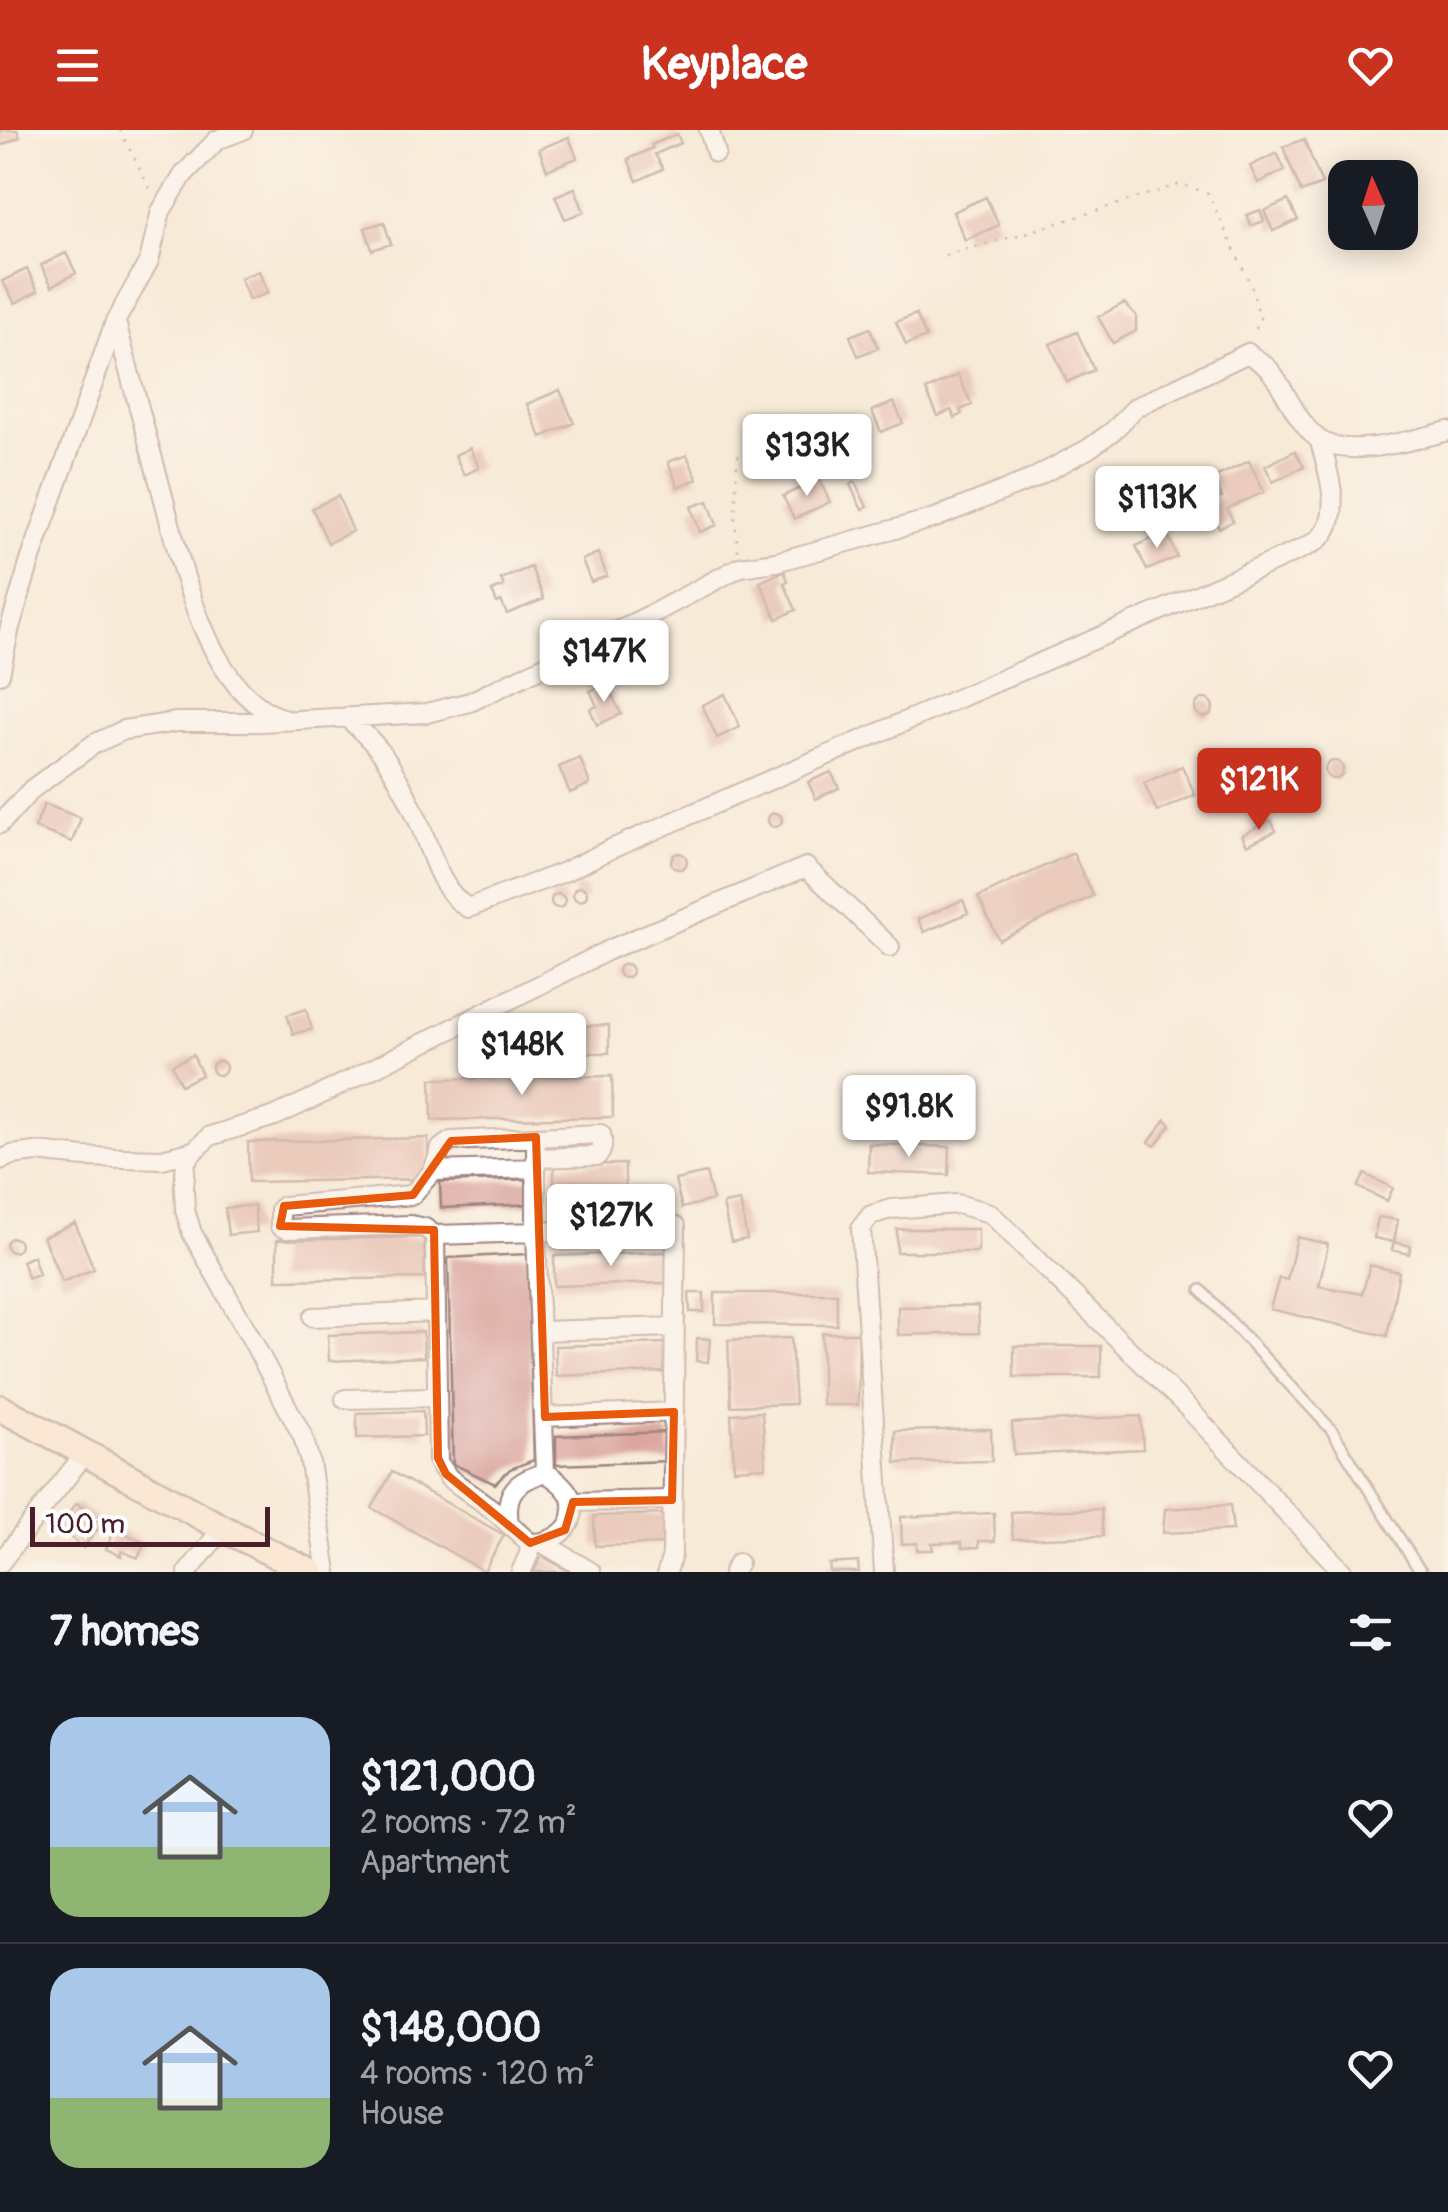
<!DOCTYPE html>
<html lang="en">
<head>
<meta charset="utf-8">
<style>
	:root { --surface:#171b24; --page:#20242c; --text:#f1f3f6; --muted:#9ea1a6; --line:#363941; --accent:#c8321e }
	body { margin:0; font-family:Pangolin,sans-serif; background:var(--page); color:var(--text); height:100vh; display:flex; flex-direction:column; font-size:38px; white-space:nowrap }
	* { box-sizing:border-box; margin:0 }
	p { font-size:32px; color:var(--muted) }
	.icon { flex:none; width:55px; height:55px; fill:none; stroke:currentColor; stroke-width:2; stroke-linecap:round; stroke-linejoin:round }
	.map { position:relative; height:1442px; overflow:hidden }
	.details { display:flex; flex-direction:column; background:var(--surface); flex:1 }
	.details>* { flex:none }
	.needle { width:65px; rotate:357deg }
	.buttons { position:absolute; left:1328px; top:30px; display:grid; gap:20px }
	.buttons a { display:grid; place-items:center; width:90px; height:90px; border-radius:20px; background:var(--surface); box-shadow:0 5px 25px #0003; font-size:50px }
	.scale { position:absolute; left:30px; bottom:25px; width:240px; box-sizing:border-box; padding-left:10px; border:5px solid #4a1f2b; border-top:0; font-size:28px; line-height:35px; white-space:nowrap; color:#4a1f2b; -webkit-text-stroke:8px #fff; paint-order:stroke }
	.price { position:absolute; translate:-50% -85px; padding:0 22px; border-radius:10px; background:#fff; color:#222; font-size:32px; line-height:65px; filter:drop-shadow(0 2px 5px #0008) }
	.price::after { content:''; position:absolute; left:50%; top:60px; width:30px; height:22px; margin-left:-15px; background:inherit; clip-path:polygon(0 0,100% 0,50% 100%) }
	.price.selected { background:var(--accent); color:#fff }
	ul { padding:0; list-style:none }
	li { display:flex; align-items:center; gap:30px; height:250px; padding:0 50px }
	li+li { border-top:2px solid var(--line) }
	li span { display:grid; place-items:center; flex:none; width:280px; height:200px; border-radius:30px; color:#555 }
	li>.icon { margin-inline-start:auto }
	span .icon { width:120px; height:120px; fill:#fffc; stroke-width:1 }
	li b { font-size:42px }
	h2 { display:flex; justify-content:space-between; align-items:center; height:120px; padding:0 50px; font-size:42px }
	header { display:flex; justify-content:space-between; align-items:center; height:130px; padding:0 50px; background:var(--accent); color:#fff; font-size:45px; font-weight:700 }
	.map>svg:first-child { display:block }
</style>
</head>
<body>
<header><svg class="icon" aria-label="menu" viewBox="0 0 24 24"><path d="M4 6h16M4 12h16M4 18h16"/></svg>Keyplace<svg class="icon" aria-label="heart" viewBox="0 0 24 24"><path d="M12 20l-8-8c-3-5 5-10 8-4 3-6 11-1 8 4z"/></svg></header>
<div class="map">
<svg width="1448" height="1442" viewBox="0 0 1448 1442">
	<rect width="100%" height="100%" fill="#fff"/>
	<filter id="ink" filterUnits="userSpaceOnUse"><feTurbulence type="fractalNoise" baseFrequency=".01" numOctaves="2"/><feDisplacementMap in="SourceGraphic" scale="20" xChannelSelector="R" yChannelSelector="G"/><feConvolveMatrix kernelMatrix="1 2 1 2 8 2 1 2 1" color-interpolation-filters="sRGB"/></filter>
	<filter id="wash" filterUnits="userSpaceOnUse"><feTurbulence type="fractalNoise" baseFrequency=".0048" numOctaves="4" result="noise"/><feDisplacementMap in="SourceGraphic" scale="40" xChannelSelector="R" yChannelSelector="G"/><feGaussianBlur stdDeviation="2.25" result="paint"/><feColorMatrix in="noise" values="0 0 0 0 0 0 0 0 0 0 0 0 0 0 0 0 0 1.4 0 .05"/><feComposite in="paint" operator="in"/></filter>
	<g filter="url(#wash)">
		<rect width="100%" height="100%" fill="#f7ead7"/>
		<g id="blocks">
			<!-- building -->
			<path fill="#daa69c" d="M 0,0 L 17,0 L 20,7 L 0,16 Z
				M 677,4 L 681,13 L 655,24 L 663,39 L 637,51 L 628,29 L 653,18 L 651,15 Z
				M 569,7 L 577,28 L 547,40 L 539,19 Z
				M 1304,9 L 1322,54 L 1301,62 L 1283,17 Z
				M 1277,23 L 1285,40 L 1258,53 L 1250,36 Z
				M 575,58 L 584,82 L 565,89 L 555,66 Z
				M 986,67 L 999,95 L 965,110 L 953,82 Z
				M 1288,70 L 1298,90 L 1273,101 L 1264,81 Z
				M 1260,80 L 1264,91 L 1251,96 L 1247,85 Z
				M 384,92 L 391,114 L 372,120 L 365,98 Z
				M 66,123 L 76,143 L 52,156 L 41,135 Z
				M 27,139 L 38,161 L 15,173 L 2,151 Z
				M 259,141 L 268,163 L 249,170 L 240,148 Z
				M 1124,173 L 1136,185 L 1136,201 L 1113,213 L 1098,187 Z
				M 916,184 L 926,207 L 906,215 L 896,192 Z
				M 870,198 L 878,218 L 858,226 L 850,206 Z
				M 1077,202 L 1094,240 L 1067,252 L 1050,214 Z
				M 958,245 L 972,275 L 960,280 L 962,284 L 955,288 L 951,280 L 938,286 L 926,260 Z
				M 560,260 L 574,293 L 541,307 L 527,274 Z
				M 894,272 L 903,293 L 881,302 L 872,281 Z
				M 470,318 L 479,338 L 464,345 L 455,325 Z
				M 1295,321 L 1304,337 L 1273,352 L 1265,336 Z
				M 687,325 L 697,349 L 678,357 L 668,332 Z
				M 1249,331 L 1264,362 L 1227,379 L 1233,391 L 1219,398 L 1207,374 L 1222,367 L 1213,348 Z
				M 819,349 L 830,372 L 794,389 L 783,366 Z
				M 855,352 L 867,377 L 862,380 L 850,355 Z
				M 338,366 L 353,401 L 328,413 L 312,378 Z
				M 708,371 L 717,395 L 700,402 L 691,377 Z
				M 1167,402 L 1177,427 L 1147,440 L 1136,416 Z
				M 598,423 L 607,446 L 591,452 L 582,430 Z
				M 531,437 L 544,469 L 507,484 L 501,471 L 497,473 L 492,461 L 504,456 L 501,449 Z
				M 784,441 L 788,451 L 784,453 L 796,480 L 777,489 L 760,452 Z
				M 634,508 L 649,539 L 620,553 L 612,536 L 603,540 L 596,526 Z
				M 607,554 L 621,584 L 597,595 L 590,579 L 597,576 L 590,561 Z
				M 725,564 L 740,597 L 717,608 L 702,575 Z
				M1195 578a9 9 0 1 1 18 0a9 9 0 1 1-18 0Z
				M 580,628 L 590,654 L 570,663 L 559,637 Z
				M1325 640a9 9 0 1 1 18 0a9 9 0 1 1-18 0Z
				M 1182,636 L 1195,665 L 1157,682 L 1144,653 Z
				M 831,642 L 839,658 L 816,669 L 808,652 Z
				M 44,674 L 81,688 L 72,712 L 35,698 Z
				M768 690a7 7 0 1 1 14 0a7 7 0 1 1-14 0Z
				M 1271,690 L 1276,701 L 1247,715 L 1242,705 Z
				M671 731a8 8 0 1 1 16 0a8 8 0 1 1-16 0Z
				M 1073,723 L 1093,766 L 999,810 L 978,767 Z
				M573 764a7 7 0 1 1 14 0a7 7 0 1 1-14 0Z
				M551 771a7 7 0 1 1 14 0a7 7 0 1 1-14 0Z
				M 963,770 L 968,783 L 924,802 L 918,789 Z
				M618 841a7 7 0 1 1 14 0a7 7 0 1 1-14 0Z
				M 306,879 L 312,899 L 293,904 L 287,885 Z
				M 609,895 L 609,923 L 578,923 L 578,896 Z
				M 193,925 L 202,945 L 181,955 L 172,935 Z
				M212 938a7 7 0 1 1 14 0a7 7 0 1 1-14 0Z
				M 612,946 L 613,987 L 432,990 L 431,949 Z
				M 1166,989 L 1171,995 L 1155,1016 L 1149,1012 Z
				M 428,1008 L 429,1049 L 249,1052 L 248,1012 Z
				M 869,1014 L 950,1017 L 949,1045 L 868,1042 Z
				M 625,1034 L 625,1068 L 554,1069 L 554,1035 Z
				M 706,1043 L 713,1070 L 682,1078 L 675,1050 Z
				M 1365,1044 L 1393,1058 L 1387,1071 L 1358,1057 Z
				M 535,1049 L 536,1074 L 441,1078 L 440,1052 Z
				M 740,1071 L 747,1109 L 731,1112 L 723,1074 Z
				M 254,1075 L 257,1102 L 228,1105 L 225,1078 Z
				M 1378,1087 L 1398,1090 L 1394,1112 L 1411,1116 L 1409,1124 L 1392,1120 L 1394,1112 L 1374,1108 Z
				M 75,1093 L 94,1139 L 62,1152 L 43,1107 Z
				M 897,1099 L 978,1099 L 978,1122 L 897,1122 Z
				M 424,1107 L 425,1148 L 277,1150 L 277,1110 Z
				M 1297,1107 L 1328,1114 L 1319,1156 L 1362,1164 L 1370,1135 L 1399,1142 L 1387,1206 L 1270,1179 L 1279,1148 L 1287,1150 Z
				M6 1115a7 7 0 1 1 14 0a7 7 0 1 1-14 0Z
				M 666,1122 L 667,1153 L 554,1156 L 554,1126 Z
				M 528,1124 L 534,1330 L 510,1339 L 495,1354 L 453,1334 L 448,1128 Z
				M 33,1126 L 39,1144 L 28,1148 L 22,1131 Z
				M 689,1163 L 704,1163 L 704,1182 L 690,1182 Z
				M 715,1163 L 837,1163 L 837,1195 L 715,1194 Z
				M 978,1176 L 979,1203 L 898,1205 L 898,1177 Z
				M 423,1202 L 424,1227 L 329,1231 L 328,1205 Z
				M 822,1203 L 859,1203 L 858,1275 L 822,1275 Z
				M 697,1208 L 710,1209 L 708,1232 L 696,1231 Z
				M 791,1208 L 795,1274 L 731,1276 L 728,1210 Z
				M 668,1213 L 668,1242 L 556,1246 L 555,1216 Z
				M 1014,1216 L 1101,1216 L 1101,1247 L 1014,1247 Z
				M 423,1281 L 424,1306 L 357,1308 L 357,1283 Z
				M 762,1282 L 766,1337 L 734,1339 L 731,1284 Z
				M 1141,1286 L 1143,1319 L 1014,1325 L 1012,1293 Z
				M 991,1299 L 992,1331 L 896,1333 L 895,1301 Z
				M 669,1302 L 670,1331 L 556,1335 L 556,1306 Z
				M 392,1342 L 504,1405 L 484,1441 L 372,1378 Z
				M 77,1373 L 102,1394 L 83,1418 L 58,1396 Z
				M 1230,1375 L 1233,1400 L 1163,1403 L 1165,1379 Z
				M 1101,1379 L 1103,1406 L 1013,1409 L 1011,1382 Z
				M 994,1383 L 995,1411 L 979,1411 L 979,1417 L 962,1418 L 962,1412 L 932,1413 L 933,1420 L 917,1420 L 917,1413 L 902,1414 L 901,1387 Z
				M 665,1384 L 665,1414 L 595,1416 L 594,1386 Z
				M 115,1399 L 145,1413 L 138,1428 L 121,1421 L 121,1426 L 106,1419 Z
				M 542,1426 L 570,1442 L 533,1442 Z
				M 858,1432 L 859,1442 L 830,1442 L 829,1434 Z"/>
		</g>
	</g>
	<g filter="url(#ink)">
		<use href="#blocks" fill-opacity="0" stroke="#a08481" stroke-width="2.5"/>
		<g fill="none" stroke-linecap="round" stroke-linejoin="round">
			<defs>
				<path id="service" d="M 1201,1160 L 1331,1299 L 1415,1433 L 1422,1442"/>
				<path id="minor" d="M 709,0 L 716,23
					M 116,192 C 130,246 145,300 160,355 C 180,426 204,563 284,589
					M 0,544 L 10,497 L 31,428 L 115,192 L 149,131 L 161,81 L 184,44 L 217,10 L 243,0
					M 347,587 C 362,602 378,615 389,634 C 400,652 410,671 418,690 C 431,720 439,761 468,778 L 564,742 L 611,719 L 1284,427 C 1294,422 1309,417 1319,409 C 1345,386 1327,339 1320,311
					M 0,694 L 32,659 L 94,614 L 124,600 L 177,592 L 261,592 L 427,583 L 470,572 L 654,483 L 740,437 L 776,432 L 935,388 L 1032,349 L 1088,319 L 1113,301 L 1136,277 L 1248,223 C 1256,230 1266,234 1272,243 C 1287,263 1297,292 1317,308 C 1345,331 1416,309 1448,301
					M 536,1019 L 536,1102 L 676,1096 L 672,1425 L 667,1442
					M 194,1021 L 186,1031 L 184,1058 L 185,1080 L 192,1103 L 251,1208 L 303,1307 L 310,1332 L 327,1442
					M 0,1030 L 12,1025 L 36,1022 L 85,1027 L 162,1029 L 194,1021 L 210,1006 L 275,986 L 318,966 L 611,819 L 806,737 L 890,817
					M 433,1041 L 536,1038
					M 435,1105 L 425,1098 L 411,1095 L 286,1099 L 280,1096 L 280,1079 L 284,1076 L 412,1065 L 433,1041 L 441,1018 L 451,1011 L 601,1004 C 603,1012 603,1021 597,1026 L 536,1028
					M 313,1187 L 435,1182
					M 540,1201 L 675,1197
					M 345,1269 L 437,1267
					M 544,1287 L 674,1282
					M 573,1372 L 672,1370
					M 509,1393 C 504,1360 517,1352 545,1342 C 557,1350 570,1359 572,1373 C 578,1399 551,1414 530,1413
					M 543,1413 L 591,1442
					M 0,1433 L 86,1322
					M 188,1442 L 222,1399
					M 521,1442 L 529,1424 L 530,1413 L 492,1379 L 449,1348 L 438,1332 L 435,1105 L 536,1102 L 545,1342
					M 733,1442 L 738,1433
					M 884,1442 L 861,1098 L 871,1085 L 891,1079 L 957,1074 L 990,1083 L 1185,1275 L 1343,1442"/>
				<path id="secondary" d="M 0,1278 C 105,1331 205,1393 311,1442"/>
			</defs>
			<!-- service casing -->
			<use href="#service" stroke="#a08481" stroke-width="14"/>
			<!-- minor casing -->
			<use href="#minor" stroke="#a08481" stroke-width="22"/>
			<!-- secondary casing -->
			<use href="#secondary" stroke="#a08481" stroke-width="30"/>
			<!-- path -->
			<path stroke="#a08481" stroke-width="2.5" stroke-dasharray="2.5 8" stroke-linecap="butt" d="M 120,0 L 151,61
				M 945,125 L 1026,103 L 1181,54 L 1208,63 L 1252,158 L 1260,188 L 1254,205
				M 738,421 L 735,391 L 737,327 L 758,308 L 791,301 L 829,301"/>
			<!-- service -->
			<use href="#service" stroke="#fff" stroke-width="9"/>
			<!-- minor -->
			<use href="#minor" stroke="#fff" stroke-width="18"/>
			<!-- secondary -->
			<use href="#secondary" stroke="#fde4d1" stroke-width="25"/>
		</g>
	</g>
	<!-- marked area -->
	<path d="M0 0H1448V1442H0ZM 536,1007 L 545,1287 L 674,1282 L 672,1370 L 573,1372 L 565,1400 L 530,1413 L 446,1344 L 438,1328 L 434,1100 L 280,1096 L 284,1076 L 413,1065 L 451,1011 Z" fill="#f7ead7" fill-opacity=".55" fill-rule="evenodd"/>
	<path fill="none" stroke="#e8590c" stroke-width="8" stroke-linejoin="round" d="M 536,1007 L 545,1287 L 674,1282 L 672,1370 L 573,1372 L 565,1400 L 530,1413 L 446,1344 L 438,1328 L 434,1100 L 280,1096 L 284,1076 L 413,1065 L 451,1011 Z"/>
</svg>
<div class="buttons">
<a><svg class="needle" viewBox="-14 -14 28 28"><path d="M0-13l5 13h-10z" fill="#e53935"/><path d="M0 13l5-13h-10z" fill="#9ea1a6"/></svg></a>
</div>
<div class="scale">100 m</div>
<b class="price" style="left:807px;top:369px">$133K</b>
<b class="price" style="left:1157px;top:421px">$113K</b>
<b class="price" style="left:604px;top:575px">$147K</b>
<b class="price selected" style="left:1259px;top:703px">$121K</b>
<b class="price" style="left:522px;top:968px">$148K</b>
<b class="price" style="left:909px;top:1030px">$91.8K</b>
<b class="price" style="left:611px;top:1139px">$127K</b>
</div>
<section class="details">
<h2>7 homes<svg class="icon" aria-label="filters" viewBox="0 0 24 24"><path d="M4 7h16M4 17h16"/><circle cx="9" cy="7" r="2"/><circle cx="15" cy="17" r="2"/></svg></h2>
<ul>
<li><span style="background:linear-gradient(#a9c7e8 65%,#8fb573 0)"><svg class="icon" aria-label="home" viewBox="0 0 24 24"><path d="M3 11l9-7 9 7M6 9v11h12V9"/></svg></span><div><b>$121,000</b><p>2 rooms · 72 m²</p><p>Apartment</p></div><svg class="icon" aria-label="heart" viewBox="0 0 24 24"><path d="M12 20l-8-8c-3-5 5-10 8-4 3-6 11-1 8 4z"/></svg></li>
<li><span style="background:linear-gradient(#a9c7e8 65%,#8fb573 0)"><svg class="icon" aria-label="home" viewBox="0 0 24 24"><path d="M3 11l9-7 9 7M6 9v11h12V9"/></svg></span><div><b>$148,000</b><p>4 rooms · 120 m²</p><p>House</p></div><svg class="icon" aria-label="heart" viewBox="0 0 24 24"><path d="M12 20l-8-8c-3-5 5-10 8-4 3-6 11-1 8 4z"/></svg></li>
</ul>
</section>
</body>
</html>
